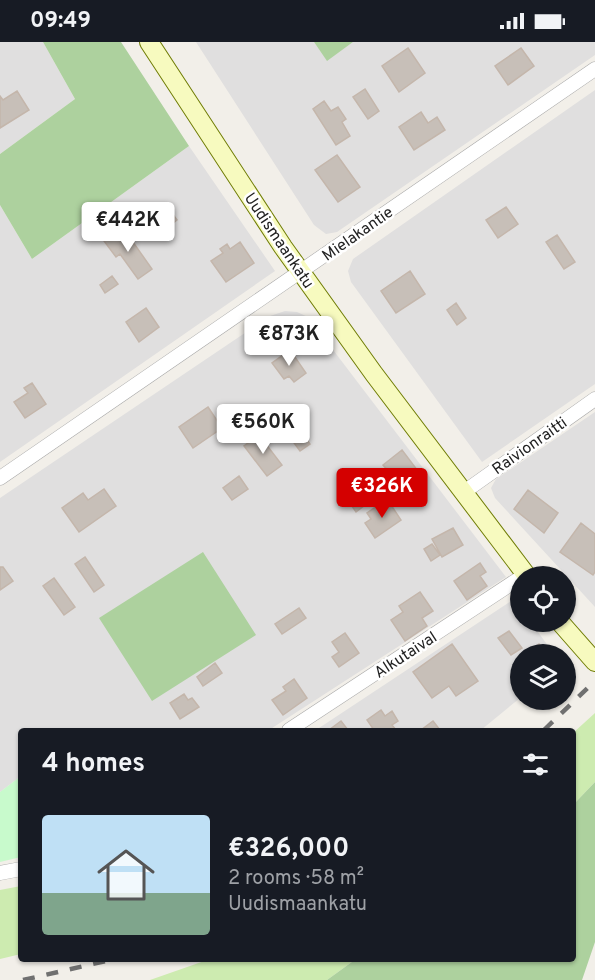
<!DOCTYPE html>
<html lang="en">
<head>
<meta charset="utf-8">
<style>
	:root { --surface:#171b24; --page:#242831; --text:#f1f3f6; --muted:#9ea1a6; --accent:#d40000 }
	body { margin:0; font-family:Overpass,sans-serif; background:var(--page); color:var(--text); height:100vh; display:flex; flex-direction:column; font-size:22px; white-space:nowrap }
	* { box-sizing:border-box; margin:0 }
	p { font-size:20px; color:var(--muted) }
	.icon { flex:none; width:33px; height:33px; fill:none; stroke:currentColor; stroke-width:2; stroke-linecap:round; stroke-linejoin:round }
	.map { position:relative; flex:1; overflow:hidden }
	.side { position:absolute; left:18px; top:686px; width:558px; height:234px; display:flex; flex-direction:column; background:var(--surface); border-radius:6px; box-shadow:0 2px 4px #0004 }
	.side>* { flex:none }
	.buttons { position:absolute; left:510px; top:524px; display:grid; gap:12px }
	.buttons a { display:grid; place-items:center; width:66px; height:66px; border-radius:50%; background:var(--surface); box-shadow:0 2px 4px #0004; font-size:30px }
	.price { position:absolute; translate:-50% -51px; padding:0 14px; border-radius:6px; background:#fff; color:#222; font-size:20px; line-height:39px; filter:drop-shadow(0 2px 3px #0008) }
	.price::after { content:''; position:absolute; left:50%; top:36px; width:18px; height:14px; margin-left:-9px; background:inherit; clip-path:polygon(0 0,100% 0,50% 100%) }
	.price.current { background:var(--accent); color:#fff }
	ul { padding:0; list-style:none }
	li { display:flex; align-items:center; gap:18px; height:150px; padding:0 24px }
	li span { display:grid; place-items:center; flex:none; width:168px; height:120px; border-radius:6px; color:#555 }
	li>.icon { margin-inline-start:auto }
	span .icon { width:72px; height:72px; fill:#fffc; stroke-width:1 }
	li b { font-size:26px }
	h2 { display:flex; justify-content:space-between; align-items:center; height:72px; padding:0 24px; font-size:26px }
	.status { display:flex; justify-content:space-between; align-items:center; height:42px; padding:0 30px; background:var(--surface); direction:ltr }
	.status svg { height:16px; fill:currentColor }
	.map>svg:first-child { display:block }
</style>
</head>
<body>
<div class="status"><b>09:49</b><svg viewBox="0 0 49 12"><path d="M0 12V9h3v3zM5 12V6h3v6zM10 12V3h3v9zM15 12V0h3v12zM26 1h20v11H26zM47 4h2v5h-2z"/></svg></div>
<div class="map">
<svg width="595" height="938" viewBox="0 0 595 938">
	<rect width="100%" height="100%" fill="#f2efe9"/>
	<!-- residential -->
	<path fill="#e0dfdf" d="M 0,0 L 43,0 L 75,57 L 0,112 Z
		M 196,0 L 314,0 L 327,18 L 353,0 L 595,0 L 595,13 L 337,190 L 326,192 L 314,183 Z
		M 595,48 L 595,342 L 482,420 L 351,240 L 348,229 L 353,217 Z
		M 189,104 L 275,229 L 0,420 L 0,163 L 32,217 Z
		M 285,269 L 297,270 L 308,275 L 506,535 L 269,688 L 21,688 L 21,734 L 0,750 L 0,456 L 270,274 Z
		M 595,370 L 595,565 L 495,456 L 491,446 L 496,437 Z
		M 514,557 L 520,565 L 520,579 L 530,579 L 554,612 L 520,612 L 520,656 L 481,688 L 316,688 Z"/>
	<!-- grass -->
	<path fill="#cdebb0" d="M 595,671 L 595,740 L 573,763 L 573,691 Z
		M 21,844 L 21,912 L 0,917 L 0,848 Z
		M 210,917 L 356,917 L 327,938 L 150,938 Z"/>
	<!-- forest -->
	<path fill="#add19e" d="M 43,0 L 121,0 L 189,104 L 32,217 L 0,163 L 0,112 L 75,57 Z
		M 314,0 L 353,0 L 327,19 Z
		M 203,510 L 256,593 L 152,659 L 99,576 Z
		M 595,740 L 595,900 L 582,938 L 327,938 L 356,917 L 573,916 L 573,763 Z"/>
	<!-- park -->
	<path fill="#c8facc" d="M 21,734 L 21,815 L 0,820 L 0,750 Z"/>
	<!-- building -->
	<path fill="#c7bfb8" stroke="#c4b6ab" stroke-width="1.5" d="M 408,6 L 425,31 L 399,50 L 382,24 Z
		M 521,6 L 534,24 L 508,43 L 495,24 Z
		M 365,47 L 379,69 L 368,77 L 353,55 Z
		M 17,49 L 29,68 L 0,86 L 0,54 L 3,58 Z
		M 324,59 L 331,69 L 338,65 L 346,77 L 342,80 L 350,94 L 336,103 L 313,67 Z
		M 421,70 L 428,81 L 437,75 L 445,88 L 414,108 L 399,85 Z
		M 337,113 L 360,145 L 338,160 L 315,128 Z
		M 165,162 L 177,178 L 165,188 L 153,172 Z
		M 506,165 L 518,182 L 498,196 L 486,178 Z
		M 123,186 L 152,227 L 138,237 L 120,212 L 116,215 L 104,199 Z
		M 557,193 L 575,220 L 564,227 L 546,200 Z
		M 240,200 L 254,221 L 226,240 L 211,219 L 223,211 L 220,207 L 227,202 L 230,207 Z
		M 410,229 L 425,252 L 396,271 L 381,249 Z
		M 112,234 L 118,242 L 105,251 L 100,243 Z
		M 456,261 L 466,276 L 457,283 L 447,268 Z
		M 146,266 L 159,285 L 139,300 L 126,280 Z
		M 290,308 L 306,331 L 294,340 L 289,334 L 284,337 L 272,321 Z
		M 32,341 L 46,362 L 25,376 L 14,360 L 28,351 L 24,346 Z
		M 208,365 L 222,386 L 193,406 L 179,385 Z
		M 290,375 L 310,402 L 300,409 L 280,382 Z
		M 259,393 L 282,423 L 267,434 L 244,404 Z
		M 402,408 L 418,429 L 393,449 L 384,438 L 391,432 L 383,423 Z
		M 239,434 L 248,447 L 232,458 L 223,446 Z
		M 104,447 L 116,464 L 79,490 L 62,466 L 83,451 L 88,458 Z
		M 355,448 L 365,463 L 356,470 L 345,454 Z
		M 528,448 L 558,471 L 544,491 L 514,467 Z
		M 387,457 L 401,478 L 375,496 L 365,481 L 371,477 L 367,471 Z
		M 581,481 L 595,492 L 595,530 L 593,533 L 560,510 Z
		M 453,486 L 463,503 L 442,515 L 432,497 Z
		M 432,502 L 440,513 L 431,519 L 424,507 Z
		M 85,515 L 104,543 L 94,550 L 75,522 Z
		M 480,521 L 486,530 L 480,534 L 487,544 L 467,558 L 454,539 Z
		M 0,525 L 3,525 L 13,539 L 0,548 Z
		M 54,536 L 75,565 L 64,573 L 43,544 Z
		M 420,550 L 433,569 L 422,576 L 427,584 L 405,599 L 391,578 L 403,570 L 399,564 Z
		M 299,566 L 306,576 L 282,592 L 275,582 Z
		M 509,589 L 522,606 L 511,613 L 498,596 Z
		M 345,591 L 359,611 L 339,625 L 332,615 L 339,610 L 332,600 Z
		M 452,602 L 478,639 L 456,654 L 449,644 L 432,656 L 413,630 Z
		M 539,602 L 546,610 L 543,612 L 527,612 Z
		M 215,621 L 222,631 L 203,644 L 197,635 Z
		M 294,637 L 307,656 L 283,673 L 272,658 L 286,649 L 283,645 Z
		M 184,652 L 188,658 L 192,656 L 199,665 L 180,677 L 170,661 Z
		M 381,668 L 385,674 L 392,669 L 398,679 L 392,683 L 396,688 L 374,688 L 367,678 Z
		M 341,679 L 348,688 L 329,688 Z
		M 433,679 L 440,688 L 421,688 Z"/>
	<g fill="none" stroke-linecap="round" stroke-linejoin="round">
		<defs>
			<path id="street" d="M 0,436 L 595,27
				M 464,450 L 595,357
				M 289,688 L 520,536
				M 0,831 L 21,827"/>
			<path id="secondary" d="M 149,0 L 283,205 L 374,332 L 527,534
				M 559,579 L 595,620"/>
		</defs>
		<!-- street casing -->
		<use href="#street" stroke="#a9a9a9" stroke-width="15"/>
		<!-- secondary casing -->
		<use href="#secondary" stroke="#707d05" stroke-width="20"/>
		<!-- street -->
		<use href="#street" stroke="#fff" stroke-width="14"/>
		<!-- secondary -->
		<use href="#secondary" stroke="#f7fabf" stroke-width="18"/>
		<!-- rail -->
		<path stroke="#707070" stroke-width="4.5" stroke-dasharray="12 12" stroke-linecap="butt" d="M 544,688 L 595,639
			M 23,938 L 119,916"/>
	</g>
	<g text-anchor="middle" stroke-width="5" stroke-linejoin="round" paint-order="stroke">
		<!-- street labels -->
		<g font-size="16" fill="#222" stroke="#fff">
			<text transform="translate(357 191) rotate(-35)" y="6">Mielakantie</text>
			<text transform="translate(280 198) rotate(56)" y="6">Uudismaankatu</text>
			<text transform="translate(529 403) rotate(-35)" y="6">Raivionraitti</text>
			<text transform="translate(405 612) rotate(-33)" y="6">Alkutaival</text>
		</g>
	</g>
</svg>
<div class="buttons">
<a><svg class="icon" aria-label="locate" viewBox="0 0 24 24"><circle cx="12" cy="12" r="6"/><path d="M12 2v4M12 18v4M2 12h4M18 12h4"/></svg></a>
<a><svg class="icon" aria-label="layers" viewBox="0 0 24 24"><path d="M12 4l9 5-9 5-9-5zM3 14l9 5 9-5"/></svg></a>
</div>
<b class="price" style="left:128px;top:211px">€442K</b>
<b class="price" style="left:289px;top:325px">€873K</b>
<b class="price" style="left:263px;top:413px">€560K</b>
<b class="price current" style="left:382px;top:477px">€326K</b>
<section class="side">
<h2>4 homes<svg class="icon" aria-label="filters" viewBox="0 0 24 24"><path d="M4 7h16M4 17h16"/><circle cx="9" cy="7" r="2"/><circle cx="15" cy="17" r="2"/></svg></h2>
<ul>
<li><span style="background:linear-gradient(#bfe0f5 65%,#7fa58c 0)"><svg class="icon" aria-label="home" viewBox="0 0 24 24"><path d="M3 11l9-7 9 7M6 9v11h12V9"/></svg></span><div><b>€326,000</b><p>2 rooms · 58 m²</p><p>Uudismaankatu</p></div></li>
</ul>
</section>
</div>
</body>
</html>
